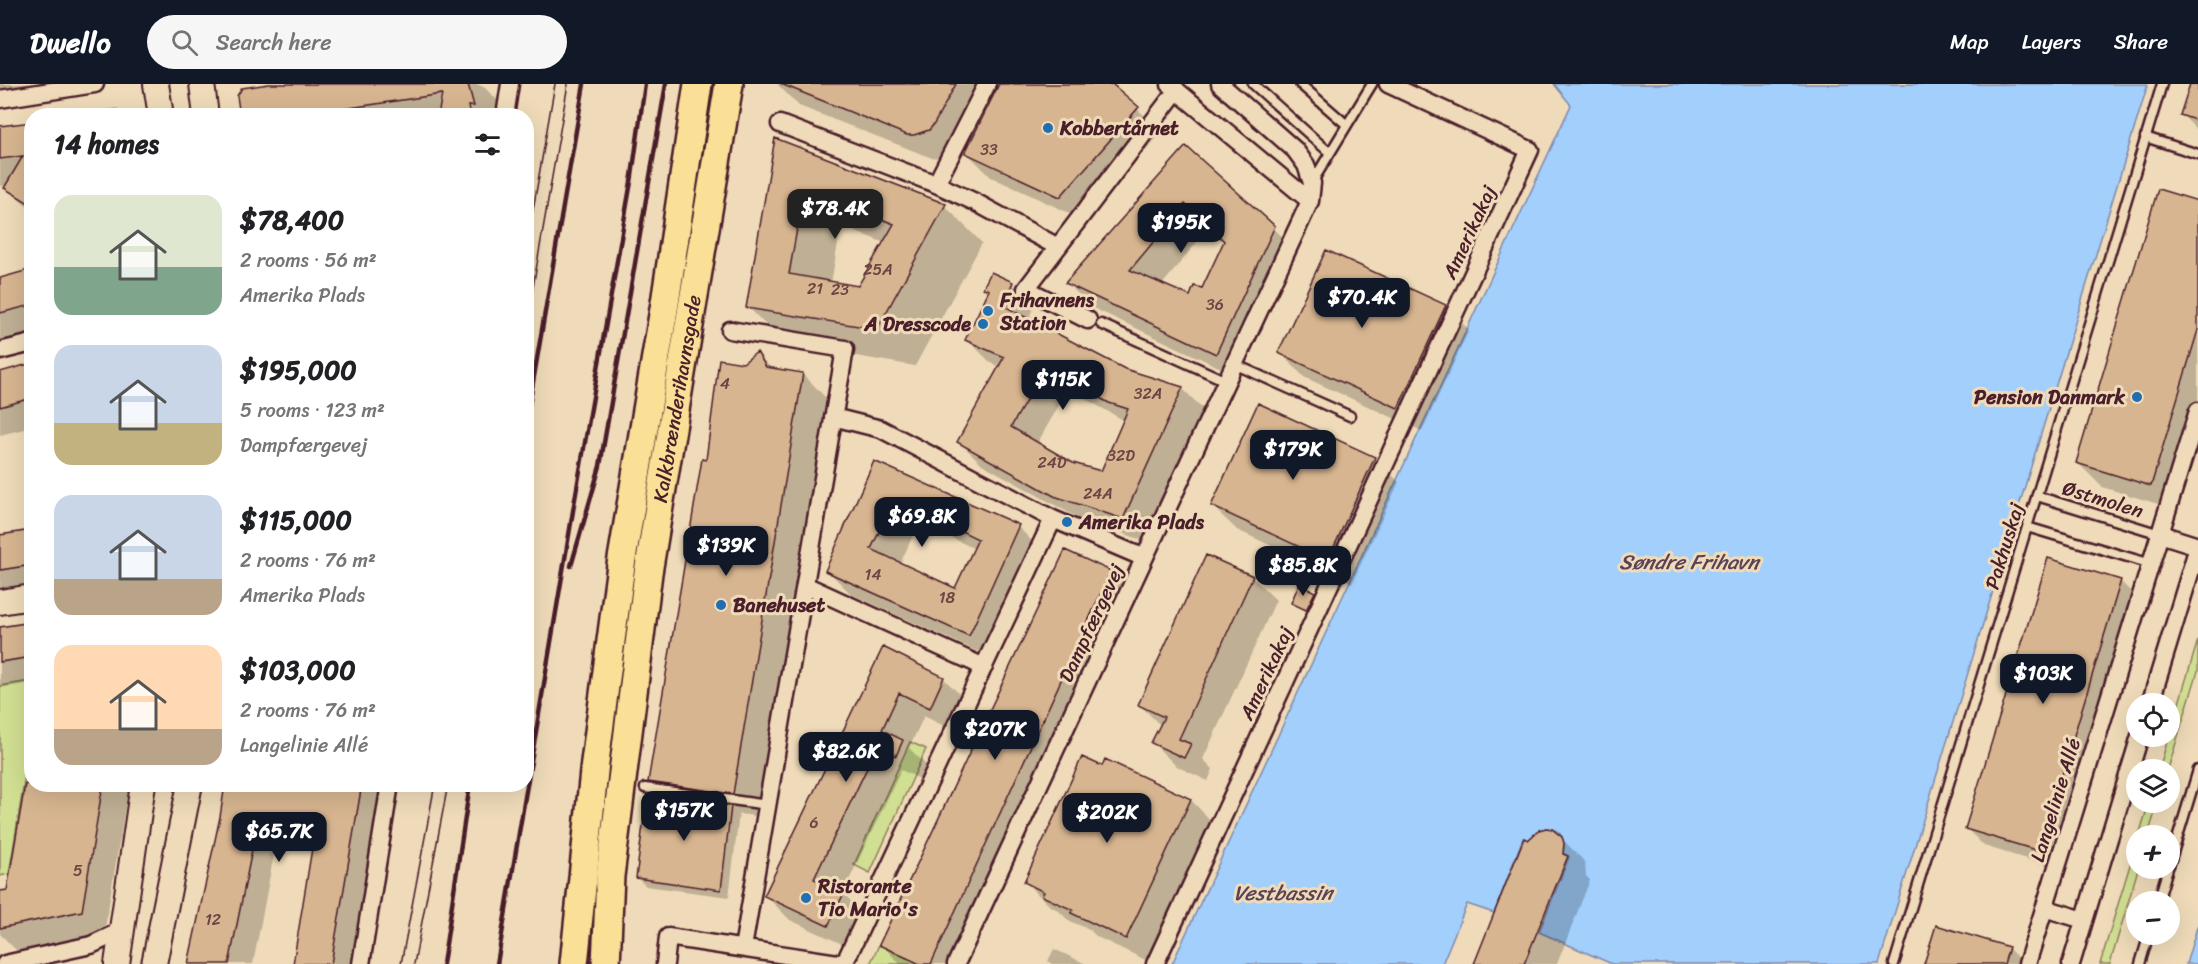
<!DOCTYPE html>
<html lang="en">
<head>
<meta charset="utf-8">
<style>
	:root { --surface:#fff; --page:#f6f6f6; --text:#202124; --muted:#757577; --accent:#111827 }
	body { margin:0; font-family:Sriracha,sans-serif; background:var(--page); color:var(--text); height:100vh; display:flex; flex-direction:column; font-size:22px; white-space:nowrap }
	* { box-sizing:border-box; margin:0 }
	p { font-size:20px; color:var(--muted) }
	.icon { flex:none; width:33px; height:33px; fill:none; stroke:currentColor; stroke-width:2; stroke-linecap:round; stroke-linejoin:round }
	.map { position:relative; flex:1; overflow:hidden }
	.sheet { position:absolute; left:24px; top:24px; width:510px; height:684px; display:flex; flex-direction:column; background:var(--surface); border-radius:24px; box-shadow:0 6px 24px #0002 }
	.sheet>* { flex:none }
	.controls { position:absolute; left:2126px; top:609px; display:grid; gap:12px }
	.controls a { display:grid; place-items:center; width:54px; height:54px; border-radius:50%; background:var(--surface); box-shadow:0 6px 24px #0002; font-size:30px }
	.price { position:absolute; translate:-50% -51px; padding:0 14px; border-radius:12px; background:var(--accent); color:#fff; font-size:20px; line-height:39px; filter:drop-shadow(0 2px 3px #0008) }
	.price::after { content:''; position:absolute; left:50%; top:36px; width:18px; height:14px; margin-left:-9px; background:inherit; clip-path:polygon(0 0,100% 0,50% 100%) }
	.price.active { background:#222; color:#fff }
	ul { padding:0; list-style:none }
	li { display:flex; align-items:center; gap:18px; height:150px; padding:0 30px }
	li span { display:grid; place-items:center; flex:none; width:168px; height:120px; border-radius:18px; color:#555 }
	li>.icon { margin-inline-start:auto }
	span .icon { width:72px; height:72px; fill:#fffc; stroke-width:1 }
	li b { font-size:26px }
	h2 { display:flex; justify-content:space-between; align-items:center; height:72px; padding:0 30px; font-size:26px }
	header { display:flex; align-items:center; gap:36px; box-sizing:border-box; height:84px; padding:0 30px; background:var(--accent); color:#fff }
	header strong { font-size:28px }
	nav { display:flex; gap:33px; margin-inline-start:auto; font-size:21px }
	.search { width:420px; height:54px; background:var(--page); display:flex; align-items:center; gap:15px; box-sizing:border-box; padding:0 21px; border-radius:33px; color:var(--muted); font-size:22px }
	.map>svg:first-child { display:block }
</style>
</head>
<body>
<header>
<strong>Dwello</strong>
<div class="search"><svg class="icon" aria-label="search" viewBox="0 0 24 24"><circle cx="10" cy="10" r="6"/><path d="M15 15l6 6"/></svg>Search here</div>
<nav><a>Map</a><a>Layers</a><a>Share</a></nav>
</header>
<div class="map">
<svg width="2198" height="880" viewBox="0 0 2198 880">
	<rect width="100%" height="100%" fill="#efdbb9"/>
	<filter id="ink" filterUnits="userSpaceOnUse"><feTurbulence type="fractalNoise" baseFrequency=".0167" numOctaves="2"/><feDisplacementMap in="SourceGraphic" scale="12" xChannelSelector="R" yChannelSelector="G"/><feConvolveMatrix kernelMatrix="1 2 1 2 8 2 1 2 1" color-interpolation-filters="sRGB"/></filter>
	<g filter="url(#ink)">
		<!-- green -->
		<path fill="#d1df92" stroke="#8e7f5e" stroke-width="1.5" d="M 2198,556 L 2198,587 L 2168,685 L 2159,685 Z
			M 31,597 L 31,655 L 9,790 L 0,792 L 0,602 Z
			M 910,658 L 926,665 L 870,789 L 854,781 Z
			M 2149,719 L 2158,719 L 2148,751 L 2139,751 Z
			M 2136,761 L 2136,784 L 2138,785 L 2110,880 L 2100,880 Z
			M 879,861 L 920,880 L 870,880 Z"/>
		<!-- water -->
		<path fill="#a3cffd" stroke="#7f89a9" stroke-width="1.5" d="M 1554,0 L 2148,0 L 1879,880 L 1612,880 L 1539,848 L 1569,773 L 1563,769 C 1566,755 1561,745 1546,744 L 1534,750 L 1531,756 L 1523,754 L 1494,829 L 1467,820 L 1442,880 L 1172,880 L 1571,21 Z
			M 2198,840 L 2198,880 L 2186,880 Z"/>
		<!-- shadow -->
		<path fill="#0003" fill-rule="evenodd" d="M 0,0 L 78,0 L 0,12 Z
			M 280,0 L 477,0 L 485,4 L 508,27 L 493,32 L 242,32 Z
			M 777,0 L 992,0 L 947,73 L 932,74 L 799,22 Z
			M 1002,0 L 1110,0 L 1162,48 L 1084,136 L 991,93 L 967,69 Z
			M 2192,0 L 2198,0 L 2198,47 L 2182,31 Z
			M 117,24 L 125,32 L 70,32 Z
			M 32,38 L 32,97 L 0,102 L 0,43 Z
			M 776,56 L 945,122 L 982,159 L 915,282 L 785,260 L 748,223 ZM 841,142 L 885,159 L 859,204 L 831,199 Z
			M 1186,64 L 1298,167 L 1240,293 L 1091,223 L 1067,199 ZM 1210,142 L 1225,157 L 1203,206 L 1191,214 L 1162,201 Z
			M 32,107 L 32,127 L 14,110 Z
			M 2198,119 L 2198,350 L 2175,425 L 2102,403 L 2078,379 Z
			M 32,187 L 32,251 L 0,259 L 0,195 Z
			M 1012,199 L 1034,222 L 1030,231 L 1034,235 L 1032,239 L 1124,287 L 1182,304 L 1205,327 L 1145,457 L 1078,434 L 982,380 L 959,358 L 1000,283 L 990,278 L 967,255 L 990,208 L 985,203 ZM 1068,305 L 1125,337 L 1102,389 L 1072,380 L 1037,360 Z
			M 1445,222 L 1469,246 L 1422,347 L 1304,293 L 1280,268 Z
			M 757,270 L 772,285 L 803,290 L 826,314 L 756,732 L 739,730 L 729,813 L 646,802 L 637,794 L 668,715 L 650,698 L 707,377 L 743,280 Z
			M 32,281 L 32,343 L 0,351 L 0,289 Z
			M 1374,374 L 1399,398 L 1352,499 L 1237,446 L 1212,422 Z
			M 875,379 L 1018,443 L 1042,467 L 994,575 L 851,510 L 827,486 ZM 919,438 L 975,465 L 956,506 L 900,480 Z
			M 32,447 L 32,507 L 0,513 L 0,452 Z
			M 1110,489 L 1134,513 L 966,880 L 924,880 L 908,872 L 908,876 L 917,880 L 900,880 L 881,860 Z
			M 1252,493 L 1276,516 L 1203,675 L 1213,685 L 1208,697 L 1176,682 L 1153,659 L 1161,642 L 1140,621 Z
			M 2120,497 L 2138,515 L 2056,784 L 1984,762 L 1967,745 Z
			M 1314,509 L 1318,513 L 1311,529 L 1293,518 Z
			M 32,540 L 32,599 L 0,604 L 0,545 Z
			M 884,565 L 943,594 L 968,618 L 954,647 L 924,632 L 909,664 L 927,682 L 920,695 L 901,686 L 843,809 L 867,834 L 853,865 L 790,836 L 766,812 Z
			M 32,673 L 32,700 L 129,700 L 104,850 L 18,868 L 0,850 L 0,808 L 8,807 Z
			M 1106,677 L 1191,716 L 1215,741 L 1150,878 L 1097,853 L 1090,846 L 1068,836 L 1058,826 L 1050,822 L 1025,798 Z
			M 226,700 L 385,700 L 355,880 L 294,880 L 313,765 L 312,764 L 275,765 L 253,880 L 189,880 L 222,733 Z
			M 1561,754 L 1585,778 L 1586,792 L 1590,796 L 1557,880 L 1475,880 Z
			M 2008,864 L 2024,880 L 1928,880 Z
			M 1054,865 L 1086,880 L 1052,880 L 1048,877 Z"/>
		<!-- building -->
		<path fill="#d7b590" stroke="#4a1f2b" stroke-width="1.5" fill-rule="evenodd" d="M 269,0 L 468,0 L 474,22 L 468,22 L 470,32 L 438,32 L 442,10 L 297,32 L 240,32 L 237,12 L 242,4 Z
			M 781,0 L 956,0 L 934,40 L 929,46 L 914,51 L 907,51 Z
			M 999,0 L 1112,0 L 1139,23 L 1060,113 L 965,69 Z
			M 2190,0 L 2198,0 L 2198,37 L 2180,31 Z
			M 32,38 L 32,121 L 4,104 L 23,72 L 0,75 L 0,42 Z
			M 775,54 L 946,120 L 877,245 L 746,224 ZM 804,105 L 894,140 L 858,202 L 789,190 Z
			M 1186,62 L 1275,142 L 1216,270 L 1065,199 ZM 1185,120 L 1224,157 L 1202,204 L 1194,202 L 1190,212 L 1130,186 Z
			M 2158,105 L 2198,117 L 2198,246 L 2151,402 L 2076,379 Z
			M 1326,166 L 1446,221 L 1398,324 L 1278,269 Z
			M 32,185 L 32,221 L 0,229 L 0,194 Z
			M 991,188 L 1013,198 L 1008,209 L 1012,211 L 1006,223 L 1125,285 L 1183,303 L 1123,435 L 1054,412 L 957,358 L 1004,273 L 965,256 L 989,206 L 983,204 ZM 1045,284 L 1109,319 L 1128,325 L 1101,387 L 1073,379 L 1011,343 Z
			M 757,268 L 766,283 L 803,289 L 733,710 L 648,698 L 702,375 L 706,376 L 719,275 L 743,279 Z
			M 32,279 L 32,314 L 0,323 L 0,288 Z
			M 1258,319 L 1375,373 L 1328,476 L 1211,422 Z
			M 874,377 L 1019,441 L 969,552 L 825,487 ZM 895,415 L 978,455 L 955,504 L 871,465 Z
			M 32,446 L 32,481 L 0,486 L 0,451 Z
			M 1065,466 L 1111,487 L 931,880 L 920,880 L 879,861 Z
			M 1206,471 L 1253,492 L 1179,655 L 1191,660 L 1184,674 L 1151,659 L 1164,633 L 1138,621 Z
			M 2048,474 L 2121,496 L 2039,767 L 1965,745 Z
			M 1299,500 L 1315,508 L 1306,526 L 1291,519 Z
			M 32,538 L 32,573 L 0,578 L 0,543 Z
			M 883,563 L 944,593 L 930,624 L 899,609 L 882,646 L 903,656 L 896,672 L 877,663 L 814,795 L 844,809 L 828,842 L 764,812 Z
			M 1082,673 L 1102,682 L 1105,675 L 1191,715 L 1126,855 L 1071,829 L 1073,826 L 1042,812 L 1044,808 L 1024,798 Z
			M 25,700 L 103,700 L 82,827 L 0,844 L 0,807 L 7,806 Z
			M 225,700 L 362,700 L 331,880 L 293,880 L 315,746 L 293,748 L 294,744 L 256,746 L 229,880 L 188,880 L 220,733 Z
			M 647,711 L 731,722 L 721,806 L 636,794 Z
			M 1546,744 L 1552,745 L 1562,753 L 1564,759 L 1563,770 L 1568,772 L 1524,880 L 1474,880 L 1524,754 L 1528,756 L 1539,746 Z
			M 1936,841 L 2009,863 L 2004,880 L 1924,880 Z"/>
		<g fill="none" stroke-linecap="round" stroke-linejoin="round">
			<defs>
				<path id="lane" d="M 1253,0 L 1330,69
					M 1300,0 L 1347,41
					M 2145,53 L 2198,70
					M 1313,97 L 1372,0
					M 1101,240 L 1226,297
					M 1234,280 L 1350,332
					M 2037,412 L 2160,450
					M 2027,443 L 2151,480
					M 645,704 L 768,721
					M 2169,782 L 2198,686
					M 2158,818 L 2168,784
					M 1894,880 L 2162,0
					M 2140,880 L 2149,850"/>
				<path id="street" d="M 1170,1 L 1310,117
					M 0,15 L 95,0
					M 505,32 L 510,0
					M 780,40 L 936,100 L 975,118 L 1058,163
					M 936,100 L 987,0
					M 1088,236 L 1026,205 L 1177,6
					M 730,246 L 845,265 L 743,864
					M 0,267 L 32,259
					M 833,333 L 881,345 L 1053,435 L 1135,470 L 1145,473
					M 2160,450 L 2198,462
					M 805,501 L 984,583
					M 2150,620 L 2198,463
					M 2044,824 L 2084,836
					M 5,880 L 91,861 L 123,846
					M 361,880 L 390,700
					M 665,880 L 668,853 L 844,880
					M 844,880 L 1053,435
					M 956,880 L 1310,117 L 1312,99 L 1306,81 L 1295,66 L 1220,0
					M 1155,880 L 1530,66 L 1388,0
					M 2027,880 L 2198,327
					M 2071,880 L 2140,652"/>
				<path id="secondary" d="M 156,0 L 161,32
					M 202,0 L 206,32
					M 0,518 L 32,513
					M 117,880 L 143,700
					M 154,880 L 190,700"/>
				<g id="primary">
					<path d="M 574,880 L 595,678 L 621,481 L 665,219 L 698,0"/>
					<path id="s1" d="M 606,880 L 610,792 L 648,489 L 729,0"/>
				</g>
			</defs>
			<!-- lane casing -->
			<use href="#lane" stroke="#4a1f2b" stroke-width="13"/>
			<!-- street casing -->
			<use href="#street" stroke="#4a1f2b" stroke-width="21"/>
			<!-- secondary casing -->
			<use href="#secondary" stroke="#4a1f2b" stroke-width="28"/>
			<!-- primary casing -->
			<use href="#primary" stroke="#4a1f2b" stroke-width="32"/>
			<!-- lane -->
			<use href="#lane" stroke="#efdbb9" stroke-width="8"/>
			<!-- street -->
			<use href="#street" stroke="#efdbb9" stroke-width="16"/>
			<!-- secondary -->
			<use href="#secondary" stroke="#efdbb9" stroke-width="24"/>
			<!-- primary -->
			<use href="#primary" stroke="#fadf96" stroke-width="27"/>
			<!-- tram -->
			<path stroke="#4a1f2b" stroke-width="1.5" d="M 526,166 L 555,0
				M 526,244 L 568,0
				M 401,880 L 435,700
				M 414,880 L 448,700"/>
			<!-- rail -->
			<path stroke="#4a1f2b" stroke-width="4.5" d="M 526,339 L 584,0
				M 571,482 L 600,382 L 666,0
				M 443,880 L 470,700
				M 497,880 L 575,415 L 632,92 L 645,0"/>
		</g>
	</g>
	<!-- markers -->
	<g fill="#1f6fb2" stroke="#efdbb9" stroke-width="2">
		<circle cx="1048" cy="44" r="6"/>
		<circle cx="988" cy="227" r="6"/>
		<circle cx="983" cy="240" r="6"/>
		<circle cx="2137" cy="313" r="6"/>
		<circle cx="1067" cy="438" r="6"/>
		<circle cx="721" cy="521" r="6"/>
		<circle cx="806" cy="814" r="6"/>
	</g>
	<g text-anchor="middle" stroke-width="6" stroke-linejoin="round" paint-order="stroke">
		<!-- number labels -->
		<g font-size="16" fill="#6d4444">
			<text x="989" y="71">33</text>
			<text x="878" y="191">25A</text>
			<text x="815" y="210">21</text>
			<text x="840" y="211">23</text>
			<text x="1215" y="226">36</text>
			<text x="725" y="305">4</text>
			<text x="1148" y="315">32A</text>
			<text x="1121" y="377">32D</text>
			<text x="1052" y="384">24D</text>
			<text x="1098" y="415">24A</text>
			<text x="873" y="496">14</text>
			<text x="947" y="519">18</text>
			<text x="814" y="744">6</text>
			<text x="78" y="792">5</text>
			<text x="213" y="841">12</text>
		</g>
		<!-- poi labels -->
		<g font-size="20" font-weight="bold" fill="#4a1f2b" stroke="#efdbb9" text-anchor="start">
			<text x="1060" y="51">Kobbertårnet</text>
			<text x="1000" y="223">Frihavnens<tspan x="1000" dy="23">Station</tspan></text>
			<text x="971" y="247" text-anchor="end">A Dresscode</text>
			<text x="2125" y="320" text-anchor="end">Pension Danmark</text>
			<text x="1079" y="445">Amerika Plads</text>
			<text x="733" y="528">Banehuset</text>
			<text x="818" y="809">Ristorante<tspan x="818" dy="23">Tio Mario's</tspan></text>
		</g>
		<!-- street labels -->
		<g font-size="20" fill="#4a1f2b" stroke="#efdbb9">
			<text transform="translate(1469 148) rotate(-65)" y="7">Amerikakaj</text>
			<text dy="7" stroke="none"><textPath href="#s1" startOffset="570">Kalkbrænderihavnsgade</textPath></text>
			<text transform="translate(2103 415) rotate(17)" y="7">Østmolen</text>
			<text transform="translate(2004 462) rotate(-73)" y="7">Pakhuskaj</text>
			<text transform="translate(1091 539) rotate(-65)" y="7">Dampfærgevej</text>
			<text transform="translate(1266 589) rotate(-65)" y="7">Amerikakaj</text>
			<text transform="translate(2055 716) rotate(-73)" y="7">Langelinie Allé</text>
		</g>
		<!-- water labels -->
		<g font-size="21" font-style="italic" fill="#5c4255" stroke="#efdbb9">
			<text x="1689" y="485">Søndre Frihavn</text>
			<text x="1283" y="816">Vestbassin</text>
		</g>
	</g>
</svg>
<div class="controls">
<a><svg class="icon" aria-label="locate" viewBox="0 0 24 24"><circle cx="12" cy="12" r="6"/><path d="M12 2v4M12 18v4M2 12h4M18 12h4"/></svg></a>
<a><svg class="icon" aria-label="layers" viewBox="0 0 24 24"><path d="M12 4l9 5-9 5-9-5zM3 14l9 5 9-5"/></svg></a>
<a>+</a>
<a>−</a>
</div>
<b class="price active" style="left:835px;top:156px">$78.4K</b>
<b class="price" style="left:1181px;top:170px">$195K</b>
<b class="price" style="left:1362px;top:245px">$70.4K</b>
<b class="price" style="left:1063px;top:327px">$115K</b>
<b class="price" style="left:1293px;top:397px">$179K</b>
<b class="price" style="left:922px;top:464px">$69.8K</b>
<b class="price" style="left:726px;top:493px">$139K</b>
<b class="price" style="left:1303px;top:513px">$85.8K</b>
<b class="price" style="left:2043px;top:621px">$103K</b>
<b class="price" style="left:995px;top:677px">$207K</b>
<b class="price" style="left:846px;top:699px">$82.6K</b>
<b class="price" style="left:684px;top:758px">$157K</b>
<b class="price" style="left:1107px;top:760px">$202K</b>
<b class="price" style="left:279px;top:779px">$65.7K</b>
<section class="sheet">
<h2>14 homes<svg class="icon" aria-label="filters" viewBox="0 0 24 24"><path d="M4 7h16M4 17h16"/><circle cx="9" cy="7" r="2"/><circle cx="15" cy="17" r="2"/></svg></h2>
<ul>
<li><span style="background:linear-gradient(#dfe7d0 60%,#7fa58c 0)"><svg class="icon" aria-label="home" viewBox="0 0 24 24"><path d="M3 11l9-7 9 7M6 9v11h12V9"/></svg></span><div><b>$78,400</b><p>2 rooms · 56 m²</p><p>Amerika Plads</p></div></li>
<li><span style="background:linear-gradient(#c9d6e8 65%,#c2b280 0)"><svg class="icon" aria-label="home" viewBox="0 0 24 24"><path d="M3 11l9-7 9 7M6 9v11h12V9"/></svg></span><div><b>$195,000</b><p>5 rooms · 123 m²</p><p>Dampfærgevej</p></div></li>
<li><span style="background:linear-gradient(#c9d6e8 70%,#b9a48a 0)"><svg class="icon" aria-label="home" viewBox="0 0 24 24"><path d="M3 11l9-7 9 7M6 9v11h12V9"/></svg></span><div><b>$115,000</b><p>2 rooms · 76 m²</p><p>Amerika Plads</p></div></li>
<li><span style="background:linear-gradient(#ffd9b3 70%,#b9a48a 0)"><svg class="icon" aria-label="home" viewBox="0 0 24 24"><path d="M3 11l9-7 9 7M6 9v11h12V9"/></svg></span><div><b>$103,000</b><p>2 rooms · 76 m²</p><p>Langelinie Allé</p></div></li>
</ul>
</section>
</div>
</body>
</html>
